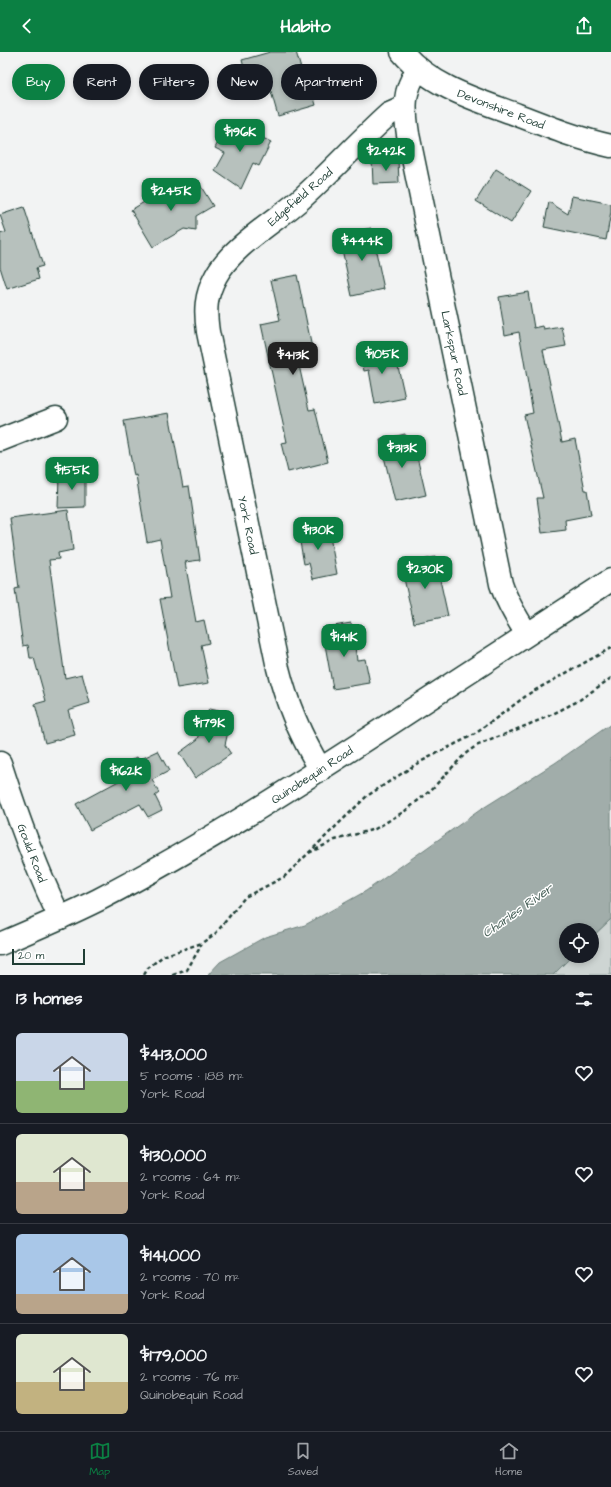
<!DOCTYPE html>
<html lang="en">
<head>
<meta charset="utf-8">
<style>
	:root { --surface:#171b24; --page:#242831; --text:#f1f3f6; --muted:#9ea1a6; --line:#363941; --accent:#0b8043 }
	body { margin:0; font-family:"Architects Daughter",sans-serif; background:var(--page); color:var(--text); height:100vh; display:flex; flex-direction:column; font-size:15px; white-space:nowrap }
	* { box-sizing:border-box; margin:0 }
	p { font-size:13px; color:var(--muted) }
	.icon { flex:none; width:22px; height:22px; fill:none; stroke:currentColor; stroke-width:2; stroke-linecap:round; stroke-linejoin:round }
	.map { position:relative; height:923px; overflow:hidden }
	.drawer { display:flex; flex-direction:column; background:var(--surface); flex:1 }
	.drawer>* { flex:none }
	.top-card { position:absolute; left:12px; top:12px; width:400px; height:36px; display:flex; gap:8px }
	.tools { position:absolute; left:559px; top:871px; display:grid; gap:8px }
	.tools a { display:grid; place-items:center; width:40px; height:40px; border-radius:50%; background:var(--surface); box-shadow:0 2px 6px #0003; font-size:20px }
	.scale { position:absolute; left:12px; bottom:10px; width:73px; box-sizing:border-box; padding-left:4px; border:2px solid #1f3d34; border-top:0; font-size:11px; line-height:14px; white-space:nowrap; color:#1f3d34; -webkit-text-stroke:3px #fff; paint-order:stroke }
	.price { position:absolute; translate:-50% -34px; padding:0 9px; border-radius:8px; background:var(--accent); color:#fff; font-size:13px; line-height:26px; filter:drop-shadow(0 1px 2px #0008) }
	.price::after { content:''; position:absolute; left:50%; top:24px; width:12px; height:9px; margin-left:-6px; background:inherit; clip-path:polygon(0 0,100% 0,50% 100%) }
	.price.selected { background:#222; color:#fff }
	ul { padding:0; list-style:none }
	li { display:flex; align-items:center; gap:12px; height:100px; padding:0 16px }
	li+li { border-top:1px solid var(--line) }
	li span { display:grid; place-items:center; flex:none; width:112px; height:80px; border-radius:6px; color:#555 }
	li>.icon { margin-inline-start:auto }
	span .icon { width:48px; height:48px; fill:#fffc; stroke-width:1 }
	li b { font-size:17px }
	h2 { display:flex; justify-content:space-between; align-items:center; height:48px; padding:0 16px; font-size:17px }
	.pill { padding:0 14px; border-radius:18px; background:var(--surface); box-shadow:0 2px 6px #0003; font-size:14px; line-height:36px }
	.pill.selected { background:var(--accent); color:#fff }
	header { display:flex; justify-content:space-between; align-items:center; height:52px; padding:0 16px; background:var(--accent); color:#fff; font-size:18px; font-weight:800 }
	.dock { display:flex; justify-content:space-around; align-items:center; height:56px; border-top:1px solid var(--line); background:var(--surface); font-size:11px; color:var(--muted) }
	.dock a { display:grid; justify-items:center; gap:2px }
	.dock .selected { color:var(--accent) }
	.map>svg:first-child { display:block }
</style>
</head>
<body>
<header><svg class="icon" aria-label="back" viewBox="0 0 24 24"><path d="M15 5l-7 7 7 7"/></svg>Habito<svg class="icon" aria-label="share" viewBox="0 0 24 24"><path d="M12 15V3M7 8l5-5 5 5M5 13v7h14v-7"/></svg></header>
<div class="map">
<svg width="611" height="923" viewBox="0 0 611 923">
	<rect width="100%" height="100%" fill="#f2f3f3"/>
	<filter id="ink" filterUnits="userSpaceOnUse"><feTurbulence type="fractalNoise" baseFrequency=".025" numOctaves="2"/><feDisplacementMap in="SourceGraphic" scale="8" xChannelSelector="R" yChannelSelector="G"/><feConvolveMatrix kernelMatrix="1 2 1 2 8 2 1 2 1" color-interpolation-filters="sRGB"/></filter>
	<g filter="url(#ink)">
		<!-- green -->
		<path fill="#ced5d3" stroke="#768984" d="M 611,867 L 611,923 L 553,923 L 572,904 L 592,904 L 592,885 Z"/>
		<!-- water -->
		<path fill="#a1adaa" stroke="#6d807b" d="M 611,672 L 611,867 L 592,885 L 592,878 L 566,878 L 566,904 L 572,904 L 553,923 L 208,923 L 220,910 L 265,885 L 305,873 L 366,839 L 480,758 L 555,711 Z"/>
		<!-- building -->
		<path fill="#b7c1bd" stroke="#1f3d34" d="M 270,0 L 296,0 L 302,20 L 306,19 L 316,53 L 278,64 L 266,22 L 247,27 L 242,8 Z
			M 229,70 L 271,90 L 259,114 L 253,111 L 241,137 L 215,119 L 225,101 L 215,96 Z
			M 398,107 L 399,131 L 373,132 L 372,108 Z
			M 496,117 L 531,139 L 511,171 L 476,149 Z
			M 179,129 L 187,141 L 200,133 L 213,154 L 196,164 L 196,179 L 184,177 L 153,195 L 131,158 Z
			M 572,144 L 611,152 L 611,160 L 606,188 L 544,175 L 549,150 L 568,162 Z
			M 24,155 L 43,214 L 36,216 L 39,227 L 7,237 L 0,215 L 0,182 L 6,180 L 0,163 Z
			M 371,176 L 384,237 L 352,244 L 339,183 Z
			M 297,223 L 314,306 L 298,309 L 309,358 L 315,357 L 328,410 L 288,420 L 281,391 L 287,390 L 261,272 L 280,268 L 271,228 Z
			M 528,240 L 534,276 L 543,274 L 544,278 L 562,275 L 566,294 L 543,298 L 562,390 L 575,387 L 585,438 L 587,438 L 591,463 L 565,468 L 566,478 L 542,481 L 537,446 L 543,446 L 524,363 L 533,361 L 519,280 L 505,283 L 499,245 Z
			M 384,292 L 388,311 L 397,310 L 405,346 L 375,352 L 369,318 L 364,319 L 360,297 Z
			M 169,361 L 183,435 L 189,434 L 200,508 L 185,510 L 196,570 L 204,568 L 209,591 L 201,593 L 209,631 L 177,636 L 160,547 L 170,546 L 160,487 L 147,490 L 136,423 L 134,424 L 124,369 Z
			M 405,382 L 410,407 L 417,405 L 426,443 L 395,450 L 380,388 Z
			M 59,423 L 85,423 L 85,455 L 58,456 Z
			M 68,458 L 73,498 L 58,501 L 59,507 L 49,508 L 65,626 L 82,622 L 90,651 L 68,658 L 75,683 L 45,691 L 35,652 L 46,649 L 34,606 L 30,606 L 28,593 L 23,594 L 15,537 L 19,536 L 10,466 Z
			M 322,474 L 328,474 L 337,522 L 313,527 L 309,511 L 304,512 L 298,479 Z
			M 435,505 L 448,564 L 414,571 L 401,513 Z
			M 351,571 L 357,608 L 365,607 L 370,631 L 333,637 L 322,576 Z
			M 209,657 L 232,662 L 225,693 L 231,702 L 195,726 L 179,701 L 198,687 Z
			M 158,699 L 169,719 L 152,728 L 159,741 L 155,744 L 162,758 L 148,765 L 140,752 L 90,778 L 76,752 L 126,725 L 120,714 L 137,705 L 139,708 Z"/>
		<g fill="none" stroke-linecap="round" stroke-linejoin="round">
			<defs>
				<path id="minor" d="M 402,0 C 431,35 477,48 518,63 C 549,75 579,87 611,94
					M 418,17 C 403,39 404,56 408,82 L 501,532 C 507,550 516,565 527,582
					M 0,388 L 56,366
					M 0,711 C 17,764 36,816 60,866
					M 321,718 C 301,685 287,653 278,616 L 208,280 C 205,259 205,244 216,224 C 232,194 275,170 301,147 C 331,120 359,89 389,62 L 405,55"/>
				<path id="major" d="M 0,892 C 33,878 66,864 98,848 C 206,792 308,726 410,659 C 477,615 544,571 611,528"/>
			</defs>
			<!-- minor casing -->
			<use href="#minor" stroke="#1f3d34" stroke-width="25"/>
			<!-- major casing -->
			<use href="#major" stroke="#1f3d34" stroke-width="25"/>
			<!-- path -->
			<path stroke="#1f3d34" stroke-width="2.5" stroke-dasharray="4 3" stroke-linecap="butt" d="M 309,801 L 335,788 L 375,777 L 405,759 L 430,739 L 465,702 L 476,694 L 547,665 L 578,649 L 611,626
				M 144,923 L 148,916 L 163,904 L 202,891 L 216,881 L 245,845 L 284,825 L 367,744 L 418,711 L 475,682 L 530,641 L 611,596
				M 173,923 L 187,918 L 202,892"/>
			<!-- minor -->
			<use href="#minor" stroke="#fff" stroke-width="22"/>
			<!-- major -->
			<use href="#major" stroke="#fff" stroke-width="22"/>
		</g>
	</g>
	<g text-anchor="middle" stroke-width="3" stroke-linejoin="round" paint-order="stroke">
		<!-- street labels -->
		<g font-size="12" fill="#1f3d34" stroke="#fff">
			<text transform="translate(501 57) rotate(21)" y="4">Devonshire Road</text>
			<text transform="translate(300 145) rotate(-41)" y="4">Edgefield Road</text>
			<text transform="translate(454 301) rotate(78)" y="4">Larkspur Road</text>
			<text transform="translate(248 473) rotate(78)" y="4">York Road</text>
			<text transform="translate(312 723) rotate(-33)" y="4">Quinobequin Road</text>
			<text transform="translate(32 801) rotate(69)" y="4">Gould Road</text>
		</g>
		<!-- water labels -->
		<g font-size="13" font-style="italic" fill="#465f57" stroke="#fff">
			<text transform="translate(517 858) rotate(-35)" y="5">Charles River</text>
		</g>
	</g>
</svg>
<div class="tools">
<a><svg class="icon" aria-label="locate" viewBox="0 0 24 24"><circle cx="12" cy="12" r="6"/><path d="M12 2v4M12 18v4M2 12h4M18 12h4"/></svg></a>
</div>
<div class="scale">20 m</div>
<b class="price" style="left:240px;top:101px">$196K</b>
<b class="price" style="left:386px;top:120px">$242K</b>
<b class="price" style="left:171px;top:160px">$245K</b>
<b class="price" style="left:362px;top:210px">$444K</b>
<b class="price" style="left:382px;top:323px">$105K</b>
<b class="price selected" style="left:293px;top:324px">$413K</b>
<b class="price" style="left:402px;top:417px">$313K</b>
<b class="price" style="left:72px;top:439px">$155K</b>
<b class="price" style="left:318px;top:499px">$130K</b>
<b class="price" style="left:425px;top:538px">$230K</b>
<b class="price" style="left:344px;top:606px">$141K</b>
<b class="price" style="left:209px;top:692px">$179K</b>
<b class="price" style="left:126px;top:740px">$162K</b>
<div class="top-card">
<a class="pill selected">Buy</a>
<a class="pill">Rent</a>
<a class="pill">Filters</a>
<a class="pill">New</a>
<a class="pill">Apartment</a>
</div>
</div>
<section class="drawer">
<h2>13 homes<svg class="icon" aria-label="filters" viewBox="0 0 24 24"><path d="M4 7h16M4 17h16"/><circle cx="9" cy="7" r="2"/><circle cx="15" cy="17" r="2"/></svg></h2>
<ul>
<li><span style="background:linear-gradient(#c9d6e8 60%,#8fb573 0)"><svg class="icon" aria-label="home" viewBox="0 0 24 24"><path d="M3 11l9-7 9 7M6 9v11h12V9"/></svg></span><div><b>$413,000</b><p>5 rooms · 188 m²</p><p>York Road</p></div><svg class="icon" aria-label="heart" viewBox="0 0 24 24"><path d="M12 20l-8-8c-3-5 5-10 8-4 3-6 11-1 8 4z"/></svg></li>
<li><span style="background:linear-gradient(#dfe7d0 60%,#b9a48a 0)"><svg class="icon" aria-label="home" viewBox="0 0 24 24"><path d="M3 11l9-7 9 7M6 9v11h12V9"/></svg></span><div><b>$130,000</b><p>2 rooms · 64 m²</p><p>York Road</p></div><svg class="icon" aria-label="heart" viewBox="0 0 24 24"><path d="M12 20l-8-8c-3-5 5-10 8-4 3-6 11-1 8 4z"/></svg></li>
<li><span style="background:linear-gradient(#a9c7e8 75%,#b9a48a 0)"><svg class="icon" aria-label="home" viewBox="0 0 24 24"><path d="M3 11l9-7 9 7M6 9v11h12V9"/></svg></span><div><b>$141,000</b><p>2 rooms · 70 m²</p><p>York Road</p></div><svg class="icon" aria-label="heart" viewBox="0 0 24 24"><path d="M12 20l-8-8c-3-5 5-10 8-4 3-6 11-1 8 4z"/></svg></li>
<li><span style="background:linear-gradient(#dfe7d0 60%,#c2b280 0)"><svg class="icon" aria-label="home" viewBox="0 0 24 24"><path d="M3 11l9-7 9 7M6 9v11h12V9"/></svg></span><div><b>$179,000</b><p>2 rooms · 76 m²</p><p>Quinobequin Road</p></div><svg class="icon" aria-label="heart" viewBox="0 0 24 24"><path d="M12 20l-8-8c-3-5 5-10 8-4 3-6 11-1 8 4z"/></svg></li>
</ul>
</section>
<nav class="dock">
<a class="selected"><svg class="icon" aria-label="map" viewBox="0 0 24 24"><path d="M3 6l6-2 6 2 6-2v14l-6 2-6-2-6 2zM9 4v14M15 6v14"/></svg>Map</a>
<a><svg class="icon" aria-label="saved" viewBox="0 0 24 24"><path d="M7 4h10v16l-5-4-5 4z"/></svg>Saved</a>
<a><svg class="icon" aria-label="home" viewBox="0 0 24 24"><path d="M3 11l9-7 9 7M6 9v11h12V9"/></svg>Home</a>
</nav>
</body>
</html>
